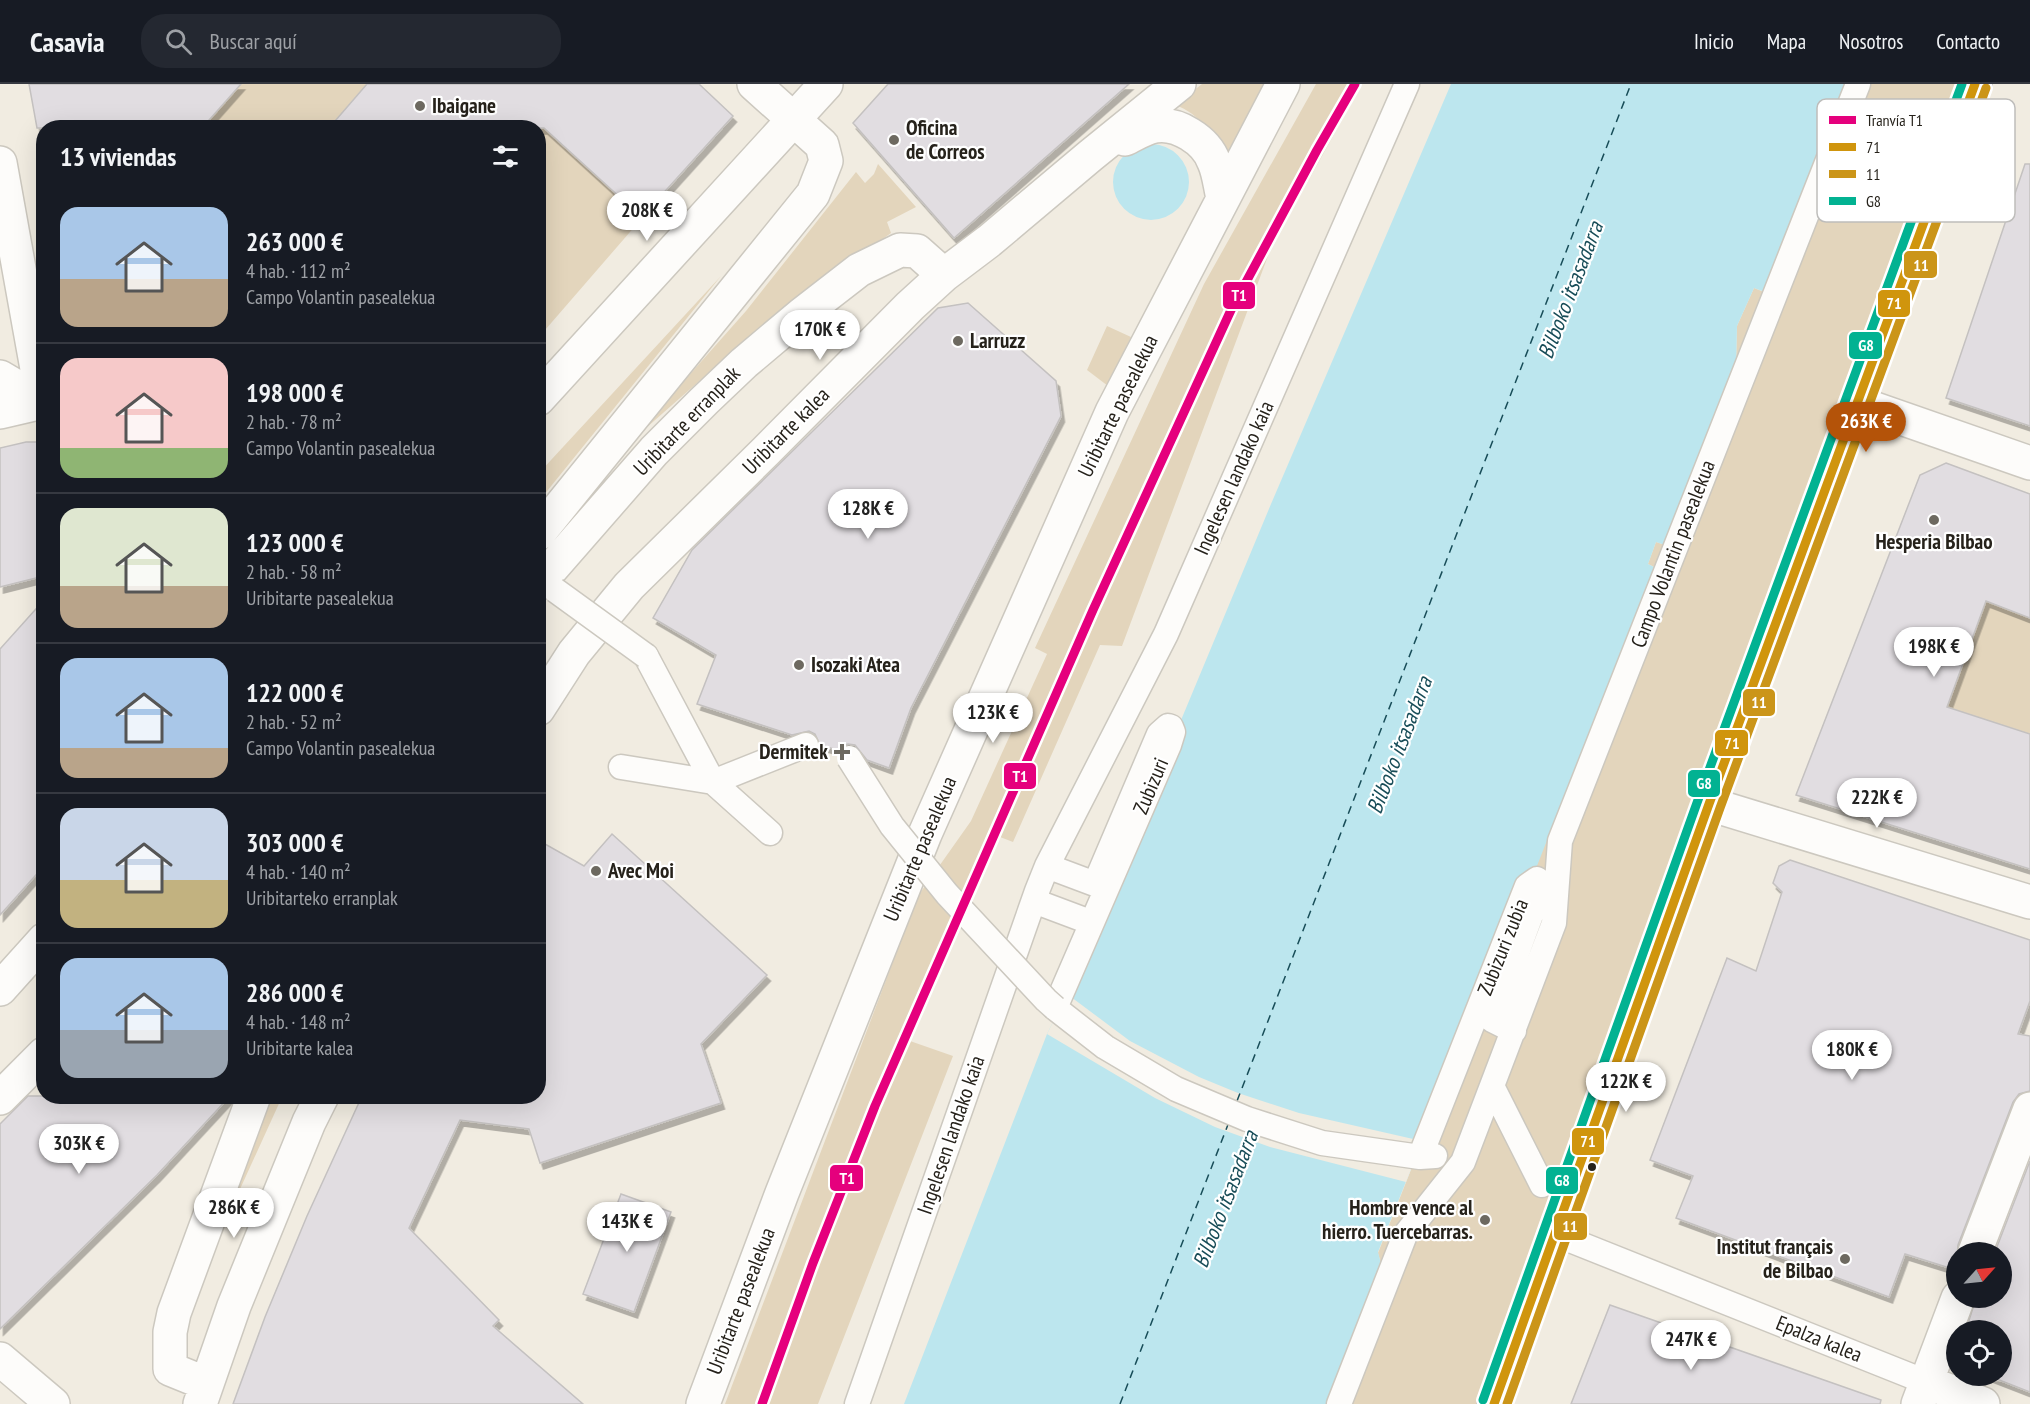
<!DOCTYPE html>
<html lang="es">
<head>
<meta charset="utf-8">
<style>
	:root { --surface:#171b24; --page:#242831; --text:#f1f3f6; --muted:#9ea1a6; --line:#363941; --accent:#b45309 }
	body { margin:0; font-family:"PT Sans Narrow",sans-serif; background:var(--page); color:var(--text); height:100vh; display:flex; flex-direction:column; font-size:22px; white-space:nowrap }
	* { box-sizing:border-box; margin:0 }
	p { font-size:20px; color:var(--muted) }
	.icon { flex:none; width:33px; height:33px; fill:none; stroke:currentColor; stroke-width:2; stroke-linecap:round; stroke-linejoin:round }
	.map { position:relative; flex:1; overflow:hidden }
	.drawer { position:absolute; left:36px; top:36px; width:510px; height:984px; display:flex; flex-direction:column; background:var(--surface); border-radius:24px; box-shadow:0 6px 24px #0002 }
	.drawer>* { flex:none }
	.needle { width:39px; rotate:63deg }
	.tools { position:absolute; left:1946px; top:1158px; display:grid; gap:12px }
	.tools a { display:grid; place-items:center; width:66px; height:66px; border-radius:50%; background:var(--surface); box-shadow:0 6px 24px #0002; font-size:30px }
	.price { position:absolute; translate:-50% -51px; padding:0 14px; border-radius:21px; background:#fff; color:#222; font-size:20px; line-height:39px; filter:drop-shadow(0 2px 3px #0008) }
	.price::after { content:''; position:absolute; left:50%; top:36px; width:18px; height:14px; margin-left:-9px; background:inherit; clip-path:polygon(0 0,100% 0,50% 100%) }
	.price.current { background:var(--accent); color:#fff }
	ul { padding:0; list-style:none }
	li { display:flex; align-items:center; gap:18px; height:150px; padding:0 24px }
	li+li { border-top:2px solid var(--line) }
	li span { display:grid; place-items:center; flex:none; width:168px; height:120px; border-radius:18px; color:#555 }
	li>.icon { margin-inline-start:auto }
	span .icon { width:72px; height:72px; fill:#fffc; stroke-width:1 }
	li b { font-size:26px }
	h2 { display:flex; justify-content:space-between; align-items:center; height:72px; padding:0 24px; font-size:26px }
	header { display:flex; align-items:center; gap:36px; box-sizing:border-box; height:84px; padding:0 30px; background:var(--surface); border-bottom:2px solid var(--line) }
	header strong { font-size:28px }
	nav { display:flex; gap:33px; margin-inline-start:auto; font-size:21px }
	.search { width:420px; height:54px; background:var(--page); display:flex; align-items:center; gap:15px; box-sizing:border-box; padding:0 21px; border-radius:24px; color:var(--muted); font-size:22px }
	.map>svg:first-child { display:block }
</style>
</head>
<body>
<header>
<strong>Casavia</strong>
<div class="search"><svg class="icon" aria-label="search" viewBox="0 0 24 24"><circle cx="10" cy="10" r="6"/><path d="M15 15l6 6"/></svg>Buscar aquí</div>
<nav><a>Inicio</a><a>Mapa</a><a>Nosotros</a><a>Contacto</a></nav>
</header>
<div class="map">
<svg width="2030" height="1320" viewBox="0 0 2030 1320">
	<defs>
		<filter id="shadow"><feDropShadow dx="3.5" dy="6" stdDeviation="0" flood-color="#0004"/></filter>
	</defs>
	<rect width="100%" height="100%" fill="#f1ece1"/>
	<!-- green -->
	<path fill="#e3d5bc" d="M 241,0 L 497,0 L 643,133 L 539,253 L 538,44 L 201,44 Z
		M 1202,0 L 1268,0 L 1226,75 C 1214,54 1200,29 1175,21 Z
		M 1316,0 L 1362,0 L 1271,164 L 1122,562 L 1100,561 L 1013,758 L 1000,753 L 910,957 L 953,972 L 818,1320 L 725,1320 L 918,812 L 971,737 L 1047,570 L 1035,564 L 1204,200 Z
		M 1845,0 L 1975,0 L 1494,1320 L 1327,1320 L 1381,1180 L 1378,1169 L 1527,793 L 1656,484 L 1648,480 L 1656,458 L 1665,461 L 1736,283 L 1737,242 L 1754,204 L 1764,208 Z
		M 878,80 L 916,123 L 887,138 L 891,149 L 764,240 L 629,359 L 746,227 L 856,88 L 865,99 L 874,90 Z
		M 721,192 L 539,417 L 539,389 Z
		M 1107,242 L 1131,253 L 1108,302 L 1087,286 Z
		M 1986,517 L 2030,534 L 2030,650 L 1947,623 Z
		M 268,1013 L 282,1013 L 225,1138 Z"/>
	<!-- water -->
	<path fill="#bce6ee" d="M 1451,0 L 1845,0 L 1765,208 L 1754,204 L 1737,242 L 1736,283 L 1665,461 L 1656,458 L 1648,480 L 1656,484 L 1596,631 L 1535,787 L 1527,793 L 1378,1168 L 1381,1180 L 1327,1320 L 904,1320 L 1047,950 L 1067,910 L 1271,420 Z
		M1113 98a38 38 0 1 1 76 0a38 38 0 1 1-76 0Z"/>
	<!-- pier -->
	<path fill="#f1ece1" d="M 1067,910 L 1130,957 L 1199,993 L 1238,1009 L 1299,1029 L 1422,1057 L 1406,1098 L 1270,1063 L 1215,1043 L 1155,1014 L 1047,950 Z"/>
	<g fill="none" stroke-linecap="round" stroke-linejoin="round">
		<!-- ferry -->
		<path stroke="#184d58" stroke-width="1.5" stroke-dasharray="8 6" stroke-linecap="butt" d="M 1237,1017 L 1631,0
			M 1120,1320 L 1229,1038"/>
	</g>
	<!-- building -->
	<path fill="#e1dde1" stroke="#c4c1c0" stroke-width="1.5" filter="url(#shadow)" d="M 29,0 L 241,0 L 202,44 L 37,44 Z
		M 367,0 L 699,0 L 733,32 L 649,125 L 643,119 L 635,127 L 544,44 L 329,44 Z
		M 888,0 L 1129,0 L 954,154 L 853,39 Z
		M 2025,80 L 2030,80 L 2030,342 L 1946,314 Z
		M 968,219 L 1056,297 L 1061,332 L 911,624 L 889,684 L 867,676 L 855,661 L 848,660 L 842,662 L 837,666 L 820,661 L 815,650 L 809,647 L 792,651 L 697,620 L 716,571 L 653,534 L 692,466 L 938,224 Z
		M 26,358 L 44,358 L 44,492 L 0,503 L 0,364 Z
		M 1946,379 L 2030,410 L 2030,534 L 1986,517 L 1947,623 L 2030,650 L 2030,785 L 1796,711 L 1920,391 Z
		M 44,516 L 44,782 L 0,831 L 0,565 Z
		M 612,750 L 767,891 L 701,960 L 721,1019 L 540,1079 L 529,1045 L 460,1036 L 409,1144 L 499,1236 L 493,1242 L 583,1320 L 233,1320 L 265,1233 L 307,1132 L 362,1012 L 538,1012 L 538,756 L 584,782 Z
		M 1790,776 L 2030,856 L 2030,917 L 2018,950 L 2030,952 L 2030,1007 L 2019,1010 L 2013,1018 L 1958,1161 L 1956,1186 L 1905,1170 L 1889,1213 L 1676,1134 L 1693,1092 L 1650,1076 L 1727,874 L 1756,887 L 1782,808 L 1773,799 L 1779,782 Z
		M 28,1012 L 230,1012 L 157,1091 L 0,1245 L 0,1040 Z
		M 2030,1077 L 2030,1308 L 1989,1292 L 2001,1292 L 2001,1246 L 1966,1246 L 1976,1214 L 2001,1214 L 2001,1168 L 1995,1168 Z
		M 621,1110 L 671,1128 L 634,1228 L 583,1210 Z
		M 1610,1221 L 1881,1316 L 1880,1320 L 1571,1320 Z"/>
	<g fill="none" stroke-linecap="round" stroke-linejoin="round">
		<defs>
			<path id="pedestrian" d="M 646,572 L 713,698 L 770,749
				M 621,683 L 713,698 L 806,661
				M 1047,782 L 1095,800 L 1159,650 L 1168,642 L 1171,643 L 1173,648 L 1169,661 L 1055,924 L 1105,963 L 1176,1005 L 1247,1035 L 1322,1059 L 1420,1073 L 1435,1072
				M 1034,817 L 1082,835
				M 1492,1002 L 1542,1101
				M 1420,1073 L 1527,802 L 1537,795 L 1538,812 L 1492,936 L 1514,947
				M 1555,1150 L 1926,1298
				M 857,1320 L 1037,807 L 1047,782 L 1166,550 L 1407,0
				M 1339,1320 L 1405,1151 L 1463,1078 L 1554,839 L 1560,757 L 1858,0"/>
			<path id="minor" d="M 1125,55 C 1134,51 1144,44 1155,42 C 1177,38 1206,56 1214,78 C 1219,89 1220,102 1223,114
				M 0,79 L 43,318
				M 0,293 L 44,319
				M 1858,319 L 2030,379
				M 0,328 L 43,318
				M 538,450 L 813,110 L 826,77 L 822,61 L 754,0
				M 538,500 L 654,367 L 704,317 L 744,279 L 801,231 L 859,186 L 900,166 L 917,167 L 944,191
				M 538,625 L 574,569 L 629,502 L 766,367 L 910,222 L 944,191 L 989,157 L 1090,72 L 1179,0
				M 1709,720 L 2030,818
				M 0,1014 L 44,970
				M 1975,1168 L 2030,1025
				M 0,1275 L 53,1320
				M 1926,1298 L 1983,1320
				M 207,1300 L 170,1285 L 170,1248 L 174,1229 L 254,1012
				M 200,1320 L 234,1222 L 309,1038 L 322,1012
				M 703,1320 L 782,1109 L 925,750 L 1112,328 L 1283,0
				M 1494,1320 L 1709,720 L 1975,0
				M 1918,1320 L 1958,1214"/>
			<path id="secondary" d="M 538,315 L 826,0
				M 0,905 L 44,856"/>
		</defs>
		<!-- pedestrian casing -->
		<use href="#pedestrian" stroke="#ccc8bf" stroke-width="27"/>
		<!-- minor casing -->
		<use href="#minor" stroke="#ccc8bf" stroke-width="36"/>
		<!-- secondary casing -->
		<use href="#secondary" stroke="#ccc8bf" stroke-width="36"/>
		<!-- pedestrian -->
		<use href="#pedestrian" stroke="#fdfcfa" stroke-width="24"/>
		<!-- minor -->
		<use href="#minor" stroke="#fdfcfa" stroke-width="33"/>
		<!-- secondary -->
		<use href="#secondary" stroke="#fdfcfa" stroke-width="33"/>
		<defs>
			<path id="pedestrian-bridge" d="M 555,506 L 646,572
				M 849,674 L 892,742 L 947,810 L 1046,916 L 1055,924"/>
		</defs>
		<!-- pedestrian-bridge casing -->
		<use href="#pedestrian-bridge" stroke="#ccc8bf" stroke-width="27" stroke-linecap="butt"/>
		<!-- pedestrian-bridge -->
		<use href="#pedestrian-bridge" stroke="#fdfcfa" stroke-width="24"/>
		<defs>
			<path id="bus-1" d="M 1494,1320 L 1709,720 L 1975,0"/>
			<path id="bus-2" d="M 1507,1320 L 1720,724 L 1986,4"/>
			<path id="bus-3" d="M 1483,1316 L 1698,716 L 1962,0"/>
		</defs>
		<!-- bus-1 casing -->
		<use href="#bus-1" stroke="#fff" stroke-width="14"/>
		<!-- bus-2 casing -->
		<use href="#bus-2" stroke="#fff" stroke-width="14"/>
		<!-- bus-3 casing -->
		<use href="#bus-3" stroke="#fff" stroke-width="14"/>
		<!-- bus-1 -->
		<use href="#bus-1" stroke="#d0950d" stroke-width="9"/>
		<!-- bus-2 -->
		<use href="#bus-2" stroke="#cb9519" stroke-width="9"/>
		<!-- bus-3 -->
		<use href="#bus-3" stroke="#02b292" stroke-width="9"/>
		<defs>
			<path id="tram-1" d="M 762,1320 L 813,1179 L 875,1022 L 1093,526 L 1231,226 L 1317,66 L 1355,0"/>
		</defs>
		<!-- tram-1 casing -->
		<use href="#tram-1" stroke="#fff" stroke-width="14"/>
		<!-- tram-1 -->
		<use href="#tram-1" stroke="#e5007d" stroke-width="9"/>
	</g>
	<!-- markers -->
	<g fill="#6d6960" stroke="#fff" stroke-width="2">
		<circle cx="420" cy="22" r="6"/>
		<circle cx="894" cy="56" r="6"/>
		<circle cx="958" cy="257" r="6"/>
		<circle cx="1934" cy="436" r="6"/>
		<circle cx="799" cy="581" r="6"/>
		<path d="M839 659h6v6h6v6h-6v6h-6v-6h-6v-6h6z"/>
		<circle cx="596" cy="787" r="6"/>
		<circle cx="1485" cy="1136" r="6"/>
		<circle cx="1845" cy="1175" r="6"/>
	</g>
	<circle fill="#26221b" stroke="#fff" stroke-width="2" cx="1592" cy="1083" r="5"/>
	<g text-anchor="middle" stroke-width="4.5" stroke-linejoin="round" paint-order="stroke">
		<!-- poi labels -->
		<g font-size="21" font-weight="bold" fill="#26221b" stroke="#fff" text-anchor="start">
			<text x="432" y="29">Ibaigane</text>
			<text x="906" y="51">Oficina<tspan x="906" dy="24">de Correos</tspan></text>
			<text x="970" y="264">Larruzz</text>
			<text x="1934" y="465" text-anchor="middle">Hesperia Bilbao</text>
			<text x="811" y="588">Isozaki Atea</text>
			<text x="828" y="675" text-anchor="end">Dermitek</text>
			<text x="608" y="794">Avec Moi</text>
			<text x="1473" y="1131" text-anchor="end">Hombre vence al<tspan x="1473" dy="24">hierro. Tuercebarras.</tspan></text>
			<text x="1833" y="1170" text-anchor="end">Institut français<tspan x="1833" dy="24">de Bilbao</tspan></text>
		</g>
		<!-- street labels -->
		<g font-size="21" fill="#26221b" stroke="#fff">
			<text transform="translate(1118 322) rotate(-64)" y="7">Uribitarte pasealekua</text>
			<text transform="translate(687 337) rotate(-46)" y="7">Uribitarte erranplak</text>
			<text transform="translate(786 347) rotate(-45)" y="7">Uribitarte kalea</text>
			<text transform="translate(1234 394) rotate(-66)" y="7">Ingelesen landako kaia</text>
			<text transform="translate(1673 470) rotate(-69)" y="7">Campo Volantin pasealekua</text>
			<text transform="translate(1151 702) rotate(-67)" y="7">Zubizuri</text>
			<text transform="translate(920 765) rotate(-67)" y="7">Uribitarte pasealekua</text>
			<text transform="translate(1503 863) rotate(-68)" y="7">Zubizuri zubia</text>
			<text transform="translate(951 1051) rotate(-71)" y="7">Ingelesen landako kaia</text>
			<text transform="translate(741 1217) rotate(-69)" y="7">Uribitarte pasealekua</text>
			<text transform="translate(1819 1255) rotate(22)" y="7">Epalza kalea</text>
		</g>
		<!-- water labels -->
		<g font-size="22" font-style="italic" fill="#184d58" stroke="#fff">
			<text transform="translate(1570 206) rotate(-69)" y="8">Bilboko itsasadarra</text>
			<text transform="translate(1399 661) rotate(-69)" y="8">Bilboko itsasadarra</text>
			<text transform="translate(1225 1115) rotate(-69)" y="8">Bilboko itsasadarra</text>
		</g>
	</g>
	<!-- legend -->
	<rect x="1817" y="15" width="198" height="123" rx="9" fill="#fff" stroke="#bebdbb" stroke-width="1.5"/>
	<rect x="1829" y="32" width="27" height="8" fill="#e5007d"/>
	<rect x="1829" y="59" width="27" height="8" fill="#d0950d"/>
	<rect x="1829" y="86" width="27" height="8" fill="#cb9519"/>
	<rect x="1829" y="113" width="27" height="8" fill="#02b292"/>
	<g font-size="16" fill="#26221b">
		<text x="1866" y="42">Tranvía T1</text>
		<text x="1866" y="69">71</text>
		<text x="1866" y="96">11</text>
		<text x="1866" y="123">G8</text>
	</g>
	<g stroke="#fff" stroke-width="2">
		<rect x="1903" y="166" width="35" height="29" rx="6" fill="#cb9519"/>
		<rect x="1222" y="197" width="34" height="29" rx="6" fill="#e5007d"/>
		<rect x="1877" y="205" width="34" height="29" rx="6" fill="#d0950d"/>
		<rect x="1848" y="247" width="35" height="29" rx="6" fill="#02b292"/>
		<rect x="1742" y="604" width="34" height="29" rx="6" fill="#cb9519"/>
		<rect x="1714" y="645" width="35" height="28" rx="6" fill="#d0950d"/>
		<rect x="1003" y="678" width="34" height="28" rx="6" fill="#e5007d"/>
		<rect x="1687" y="685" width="34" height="29" rx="6" fill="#02b292"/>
		<rect x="1571" y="1043" width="34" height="29" rx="6" fill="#d0950d"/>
		<rect x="829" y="1080" width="35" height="28" rx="6" fill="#e5007d"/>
		<rect x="1545" y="1082" width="34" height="29" rx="6" fill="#02b292"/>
		<rect x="1553" y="1128" width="35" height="29" rx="6" fill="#cb9519"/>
	</g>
	<g font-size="16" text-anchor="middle" font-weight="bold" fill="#fff">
		<text x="1921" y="187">11</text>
		<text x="1239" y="217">T1</text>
		<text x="1894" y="225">71</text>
		<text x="1866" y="267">G8</text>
		<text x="1759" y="624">11</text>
		<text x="1732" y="665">71</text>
		<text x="1020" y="698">T1</text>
		<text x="1704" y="705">G8</text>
		<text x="1588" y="1063">71</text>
		<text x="847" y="1100">T1</text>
		<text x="1562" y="1102">G8</text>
		<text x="1570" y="1148">11</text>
	</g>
</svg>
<div class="tools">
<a><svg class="needle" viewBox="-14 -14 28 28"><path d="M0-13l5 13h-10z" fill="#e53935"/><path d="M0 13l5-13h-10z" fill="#9ea1a6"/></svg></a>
<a><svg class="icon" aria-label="locate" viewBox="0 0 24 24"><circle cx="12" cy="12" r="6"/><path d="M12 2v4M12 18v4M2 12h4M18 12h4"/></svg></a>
</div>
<b class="price" style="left:647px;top:158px">208K €</b>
<b class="price" style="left:820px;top:277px">170K €</b>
<b class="price current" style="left:1866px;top:369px">263K €</b>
<b class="price" style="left:868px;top:456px">128K €</b>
<b class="price" style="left:1934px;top:594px">198K €</b>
<b class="price" style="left:993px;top:660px">123K €</b>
<b class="price" style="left:1877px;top:745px">222K €</b>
<b class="price" style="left:1852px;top:997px">180K €</b>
<b class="price" style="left:1626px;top:1029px">122K €</b>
<b class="price" style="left:79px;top:1091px">303K €</b>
<b class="price" style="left:234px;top:1155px">286K €</b>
<b class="price" style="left:627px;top:1169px">143K €</b>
<b class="price" style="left:1691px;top:1287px">247K €</b>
<section class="drawer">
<h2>13 viviendas<svg class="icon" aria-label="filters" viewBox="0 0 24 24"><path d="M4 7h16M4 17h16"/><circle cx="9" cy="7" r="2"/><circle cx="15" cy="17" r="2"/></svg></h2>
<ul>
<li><span style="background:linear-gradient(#a9c7e8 60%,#b9a48a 0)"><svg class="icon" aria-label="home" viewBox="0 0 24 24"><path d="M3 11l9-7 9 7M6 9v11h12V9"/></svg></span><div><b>263 000 €</b><p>4 hab. · 112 m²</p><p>Campo Volantin pasealekua</p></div></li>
<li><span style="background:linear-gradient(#f6c9c9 75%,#8fb573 0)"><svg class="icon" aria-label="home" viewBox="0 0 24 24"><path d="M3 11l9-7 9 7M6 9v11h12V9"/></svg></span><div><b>198 000 €</b><p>2 hab. · 78 m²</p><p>Campo Volantin pasealekua</p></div></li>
<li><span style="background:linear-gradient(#dfe7d0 65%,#b9a48a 0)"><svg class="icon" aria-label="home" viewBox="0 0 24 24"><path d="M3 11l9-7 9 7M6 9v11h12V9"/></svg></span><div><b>123 000 €</b><p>2 hab. · 58 m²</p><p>Uribitarte pasealekua</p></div></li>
<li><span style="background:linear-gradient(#a9c7e8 75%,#b9a48a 0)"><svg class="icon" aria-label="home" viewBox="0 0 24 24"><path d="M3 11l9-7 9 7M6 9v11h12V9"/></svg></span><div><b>122 000 €</b><p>2 hab. · 52 m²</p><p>Campo Volantin pasealekua</p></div></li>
<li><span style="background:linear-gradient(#c9d6e8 60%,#c2b280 0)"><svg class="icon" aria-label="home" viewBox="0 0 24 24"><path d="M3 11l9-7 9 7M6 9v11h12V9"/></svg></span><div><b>303 000 €</b><p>4 hab. · 140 m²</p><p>Uribitarteko erranplak</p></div></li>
<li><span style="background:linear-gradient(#a9c7e8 60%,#9aa5b1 0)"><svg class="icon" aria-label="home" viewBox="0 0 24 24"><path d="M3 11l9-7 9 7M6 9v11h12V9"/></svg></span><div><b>286 000 €</b><p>4 hab. · 148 m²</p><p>Uribitarte kalea</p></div></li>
</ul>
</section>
</div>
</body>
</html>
